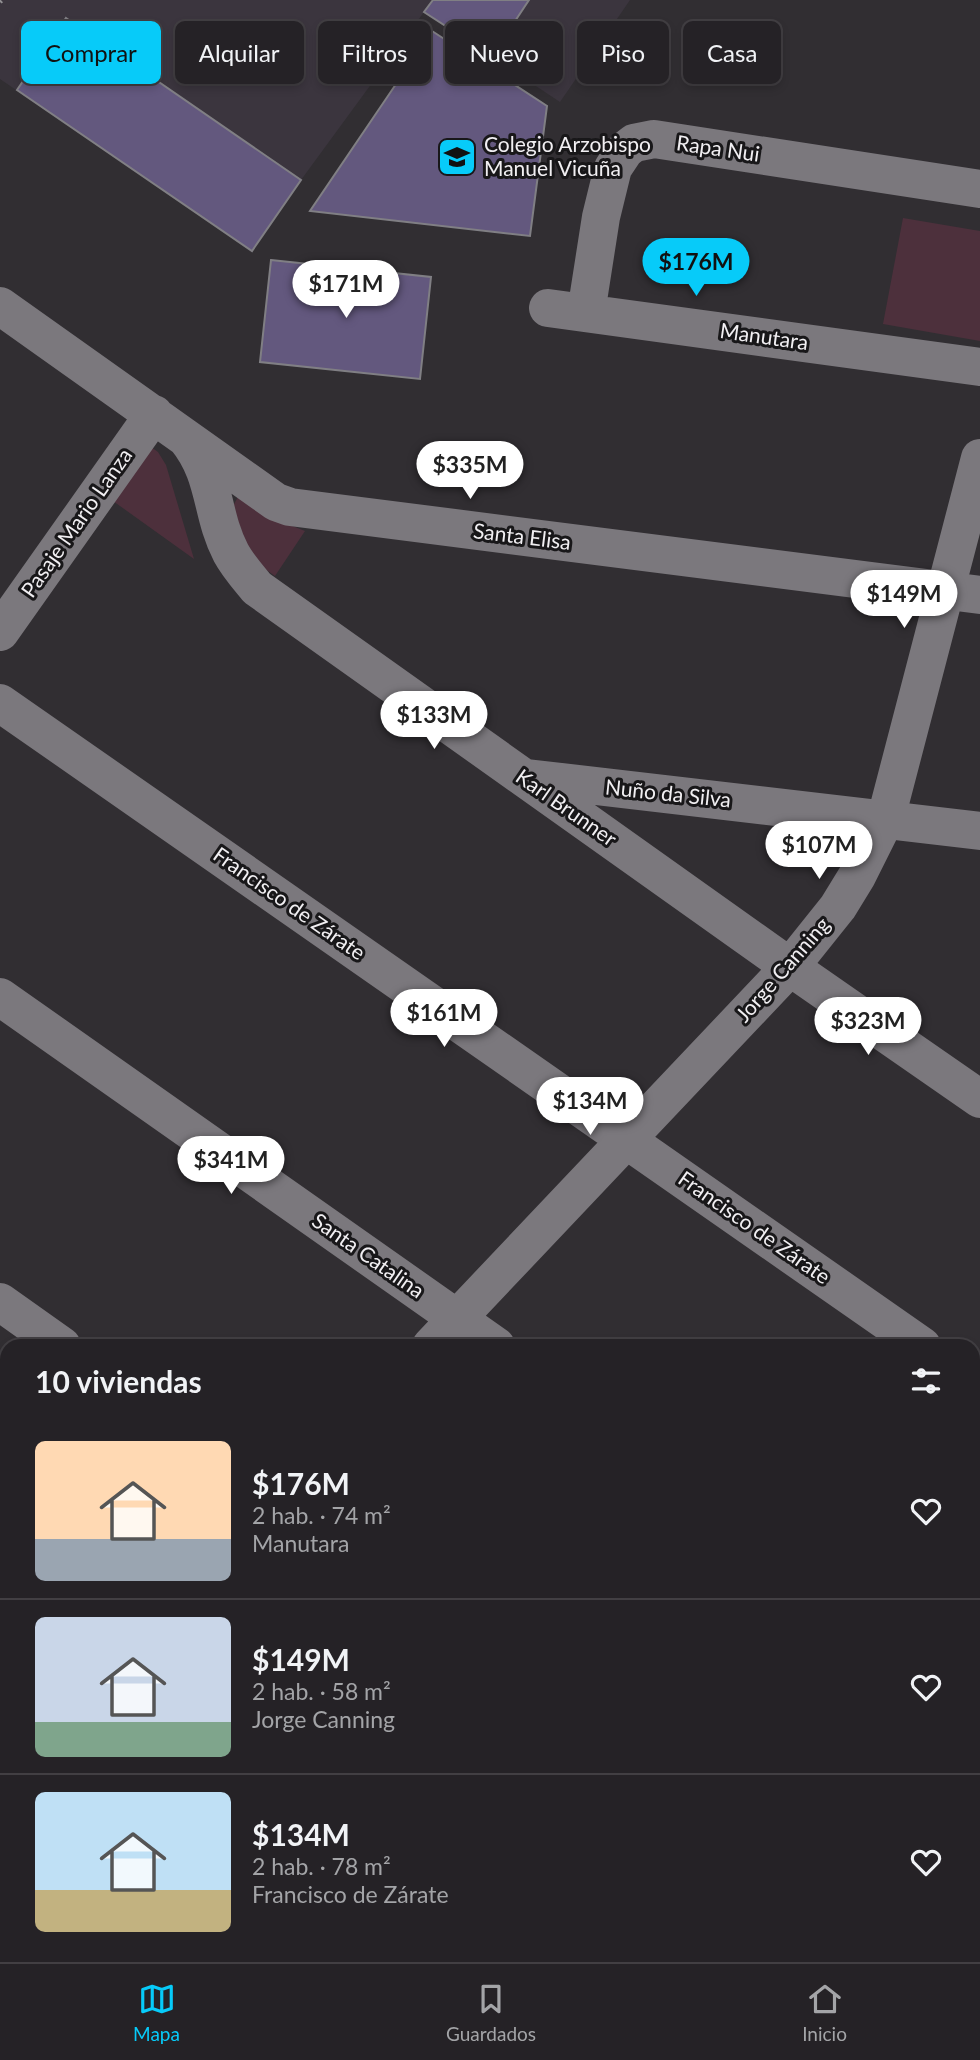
<!DOCTYPE html>
<html lang="es">
<head>
<meta charset="utf-8">
<style>
	:root { --surface:#252226; --page:#312f32; --text:#f1f3f6; --muted:#a3a4a7; --line:#423f43; --accent:#07cbf9 }
	body { margin:0; font-family:Lato,sans-serif; background:var(--page); color:var(--text); height:100vh; display:flex; flex-direction:column; font-size:26px; white-space:nowrap }
	* { box-sizing:border-box; margin:0 }
	p { font-size:23px; color:var(--muted) }
	.icon { flex:none; width:38px; height:38px; fill:none; stroke:currentColor; stroke-width:2; stroke-linecap:round; stroke-linejoin:round }
	.map { position:relative; flex:1; overflow:hidden }
	.drawer { position:absolute; left:0px; top:1339px; width:980px; height:625px; display:flex; flex-direction:column; background:var(--surface); border-radius:21px 21px 0 0; box-shadow:0 4px 10px #0003,0 0 0 2px var(--line) }
	.drawer>* { flex:none }
	.guide { position:absolute; left:21px; top:21px; width:938px; height:63px; display:flex; gap:14px }
	.price { position:absolute; translate:-50% -60px; padding:0 16px; border-radius:24px; background:#fff; color:#222; font-size:23px; line-height:46px; filter:drop-shadow(0 2px 4px #0008) }
	.price::after { content:''; position:absolute; left:50%; top:42px; width:21px; height:16px; margin-left:-10px; background:inherit; clip-path:polygon(0 0,100% 0,50% 100%) }
	.price.active { background:var(--accent); color:#111 }
	ul { padding:0; list-style:none }
	li { display:flex; align-items:center; gap:21px; height:175px; padding:0 35px }
	li+li { border-top:2px solid var(--line) }
	li span { display:grid; place-items:center; flex:none; width:196px; height:140px; border-radius:10px; color:#555 }
	li>.icon { margin-inline-start:auto }
	span .icon { width:84px; height:84px; fill:#fffc; stroke-width:1 }
	li b { font-size:30px }
	h2 { display:flex; justify-content:space-between; align-items:center; height:84px; padding:0 35px; font-size:30px }
	.tag { padding:0 24px; border-radius:10px; background:var(--surface); box-shadow:0 4px 10px #0003,0 0 0 2px var(--line); font-size:24px; line-height:63px }
	.tag.active { background:var(--accent); color:#111 }
	.dock { display:flex; justify-content:space-around; align-items:center; height:98px; border-top:2px solid var(--line); background:var(--surface); font-size:19px; color:var(--muted) }
	.dock a { display:grid; justify-items:center; gap:4px }
	.dock .active { color:var(--accent) }
	.map>svg:first-child { display:block }
</style>
</head>
<body>
<div class="map">
<svg width="980" height="1962" viewBox="0 0 980 1962">
	<rect width="100%" height="100%" fill="#312e32"/>
	<!-- built -->
	<path fill="#3b353e" d="M 0,0 L 630,0 L 560,102 L 424,12 L 301,180 L 252,251 L 0,79 Z"/>
	<!-- green -->
	<path fill="#4d303c" d="M 903,218 L 980,231 L 980,341 L 883,324 Z
		M 144,442 L 158,452 L 166,465 L 194,559 L 106,496 Z
		M 239,495 L 285,523 L 305,531 L 275,576 L 251,559 L 233,506 Z"/>
	<!-- building -->
	<path fill="#63587e" stroke="#807f84" stroke-width="2" d="M 433,0 L 529,0 L 492,56 L 424,12 Z
		M 66,18 L 301,180 L 252,251 L 17,90 Z
		M 432,31 L 547,106 L 530,236 L 310,211 Z
		M 271,260 L 431,277 L 420,379 L 260,362 Z"/>
	<g fill="none" stroke-linecap="round" stroke-linejoin="round">
		<!-- path -->
		<path stroke="#929093" stroke-width="4.5" stroke-dasharray="2 5" stroke-linecap="butt" d="M 0,2 L 2,0"/>
		<!-- minor -->
		<path stroke="#7b787d" stroke-width="38" d="M 0,306 L 276,502 L 290,507 L 980,595
			M 548,308 L 980,367
			M 586,313 L 601,217 L 613,168 L 625,150 L 634,143 L 654,139 L 980,189
			M 186,438 C 217,476 210,513 231,553 C 238,566 248,577 257,588 L 790,967 L 980,1099
			M 0,632 L 154,414
			M 0,703 L 922,1346
			M 527,778 L 980,831
			M 0,997 L 496,1346
			M 0,1302 L 62,1346
			M 431,1346 L 790,967 L 838,907 L 857,876 L 886,818 L 980,458
			M 973,1381 L 980,1386
			M 973,1681 L 980,1686
			M 0,1688 L 7,1693
			M 0,1791 L 7,1784
			M 392,1956 L 400,1962
			M 936,1956 L 944,1962"/>
	</g>
	<!-- icons -->
	<defs>
		<symbol id="school-square" viewBox="-11 -11 22 22"><rect x="-9" y="-9" width="18" height="18" rx="4" fill="#07cbf9" stroke="#181719"/><path d="M0-5L7-2L0 1L-7-2ZM-4 1L0 2.5L4 1V4Q0 6-4 4Z" fill="#111"/></symbol>
	</defs>
	<g fill-rule="evenodd">
		<use href="#school-square" x="435" y="135" width="44" height="44"/>
	</g>
	<g text-anchor="middle" stroke-width="6" stroke-linejoin="round" paint-order="stroke">
		<!-- poi labels -->
		<g font-size="21" fill="#f1eff2" stroke="#181719" text-anchor="start">
			<text x="484" y="152">Colegio Arzobispo<tspan x="484" dy="24">Manuel Vicuña</tspan></text>
		</g>
		<!-- street labels -->
		<g font-size="21" fill="#f1eff2" stroke="#181719">
			<text transform="translate(718 149) rotate(8)" y="7">Rapa Nui</text>
			<text transform="translate(764 337) rotate(8)" y="7">Manutara</text>
			<text transform="translate(77 523) rotate(-55)" y="7">Pasaje Mario Lanza</text>
			<text transform="translate(522 537) rotate(7)" y="7">Santa Elisa</text>
			<text transform="translate(668 794) rotate(6)" y="7">Nuño da Silva</text>
			<text transform="translate(566 808) rotate(35)" y="7">Karl Brunner</text>
			<text transform="translate(289 904) rotate(35)" y="7">Francisco de Zárate</text>
			<text transform="translate(783 970) rotate(-49)" y="7">Jorge Canning</text>
			<text transform="translate(754 1228) rotate(35)" y="7">Francisco de Zárate</text>
			<text transform="translate(368 1256) rotate(35)" y="7">Santa Catalina</text>
		</g>
	</g>
</svg>
<b class="price active" style="left:696px;top:298px">$176M</b>
<b class="price" style="left:346px;top:320px">$171M</b>
<b class="price" style="left:470px;top:501px">$335M</b>
<b class="price" style="left:904px;top:630px">$149M</b>
<b class="price" style="left:434px;top:751px">$133M</b>
<b class="price" style="left:819px;top:881px">$107M</b>
<b class="price" style="left:444px;top:1049px">$161M</b>
<b class="price" style="left:868px;top:1057px">$323M</b>
<b class="price" style="left:590px;top:1137px">$134M</b>
<b class="price" style="left:231px;top:1196px">$341M</b>
<div class="guide">
<a class="tag active">Comprar</a>
<a class="tag">Alquilar</a>
<a class="tag">Filtros</a>
<a class="tag">Nuevo</a>
<a class="tag">Piso</a>
<a class="tag">Casa</a>
</div>
<section class="drawer">
<h2>10 viviendas<svg class="icon" aria-label="filters" viewBox="0 0 24 24"><path d="M4 7h16M4 17h16"/><circle cx="9" cy="7" r="2"/><circle cx="15" cy="17" r="2"/></svg></h2>
<ul>
<li><span style="background:linear-gradient(#ffd9b3 70%,#9aa5b1 0)"><svg class="icon" aria-label="home" viewBox="0 0 24 24"><path d="M3 11l9-7 9 7M6 9v11h12V9"/></svg></span><div><b>$176M</b><p>2 hab. · 74 m²</p><p>Manutara</p></div><svg class="icon" aria-label="heart" viewBox="0 0 24 24"><path d="M12 20l-8-8c-3-5 5-10 8-4 3-6 11-1 8 4z"/></svg></li>
<li><span style="background:linear-gradient(#c9d6e8 75%,#7fa58c 0)"><svg class="icon" aria-label="home" viewBox="0 0 24 24"><path d="M3 11l9-7 9 7M6 9v11h12V9"/></svg></span><div><b>$149M</b><p>2 hab. · 58 m²</p><p>Jorge Canning</p></div><svg class="icon" aria-label="heart" viewBox="0 0 24 24"><path d="M12 20l-8-8c-3-5 5-10 8-4 3-6 11-1 8 4z"/></svg></li>
<li><span style="background:linear-gradient(#bfe0f5 70%,#c2b280 0)"><svg class="icon" aria-label="home" viewBox="0 0 24 24"><path d="M3 11l9-7 9 7M6 9v11h12V9"/></svg></span><div><b>$134M</b><p>2 hab. · 78 m²</p><p>Francisco de Zárate</p></div><svg class="icon" aria-label="heart" viewBox="0 0 24 24"><path d="M12 20l-8-8c-3-5 5-10 8-4 3-6 11-1 8 4z"/></svg></li>
</ul>
</section>
</div>
<nav class="dock">
<a class="active"><svg class="icon" aria-label="map" viewBox="0 0 24 24"><path d="M3 6l6-2 6 2 6-2v14l-6 2-6-2-6 2zM9 4v14M15 6v14"/></svg>Mapa</a>
<a><svg class="icon" aria-label="saved" viewBox="0 0 24 24"><path d="M7 4h10v16l-5-4-5 4z"/></svg>Guardados</a>
<a><svg class="icon" aria-label="home" viewBox="0 0 24 24"><path d="M3 11l9-7 9 7M6 9v11h12V9"/></svg>Inicio</a>
</nav>
</body>
</html>
